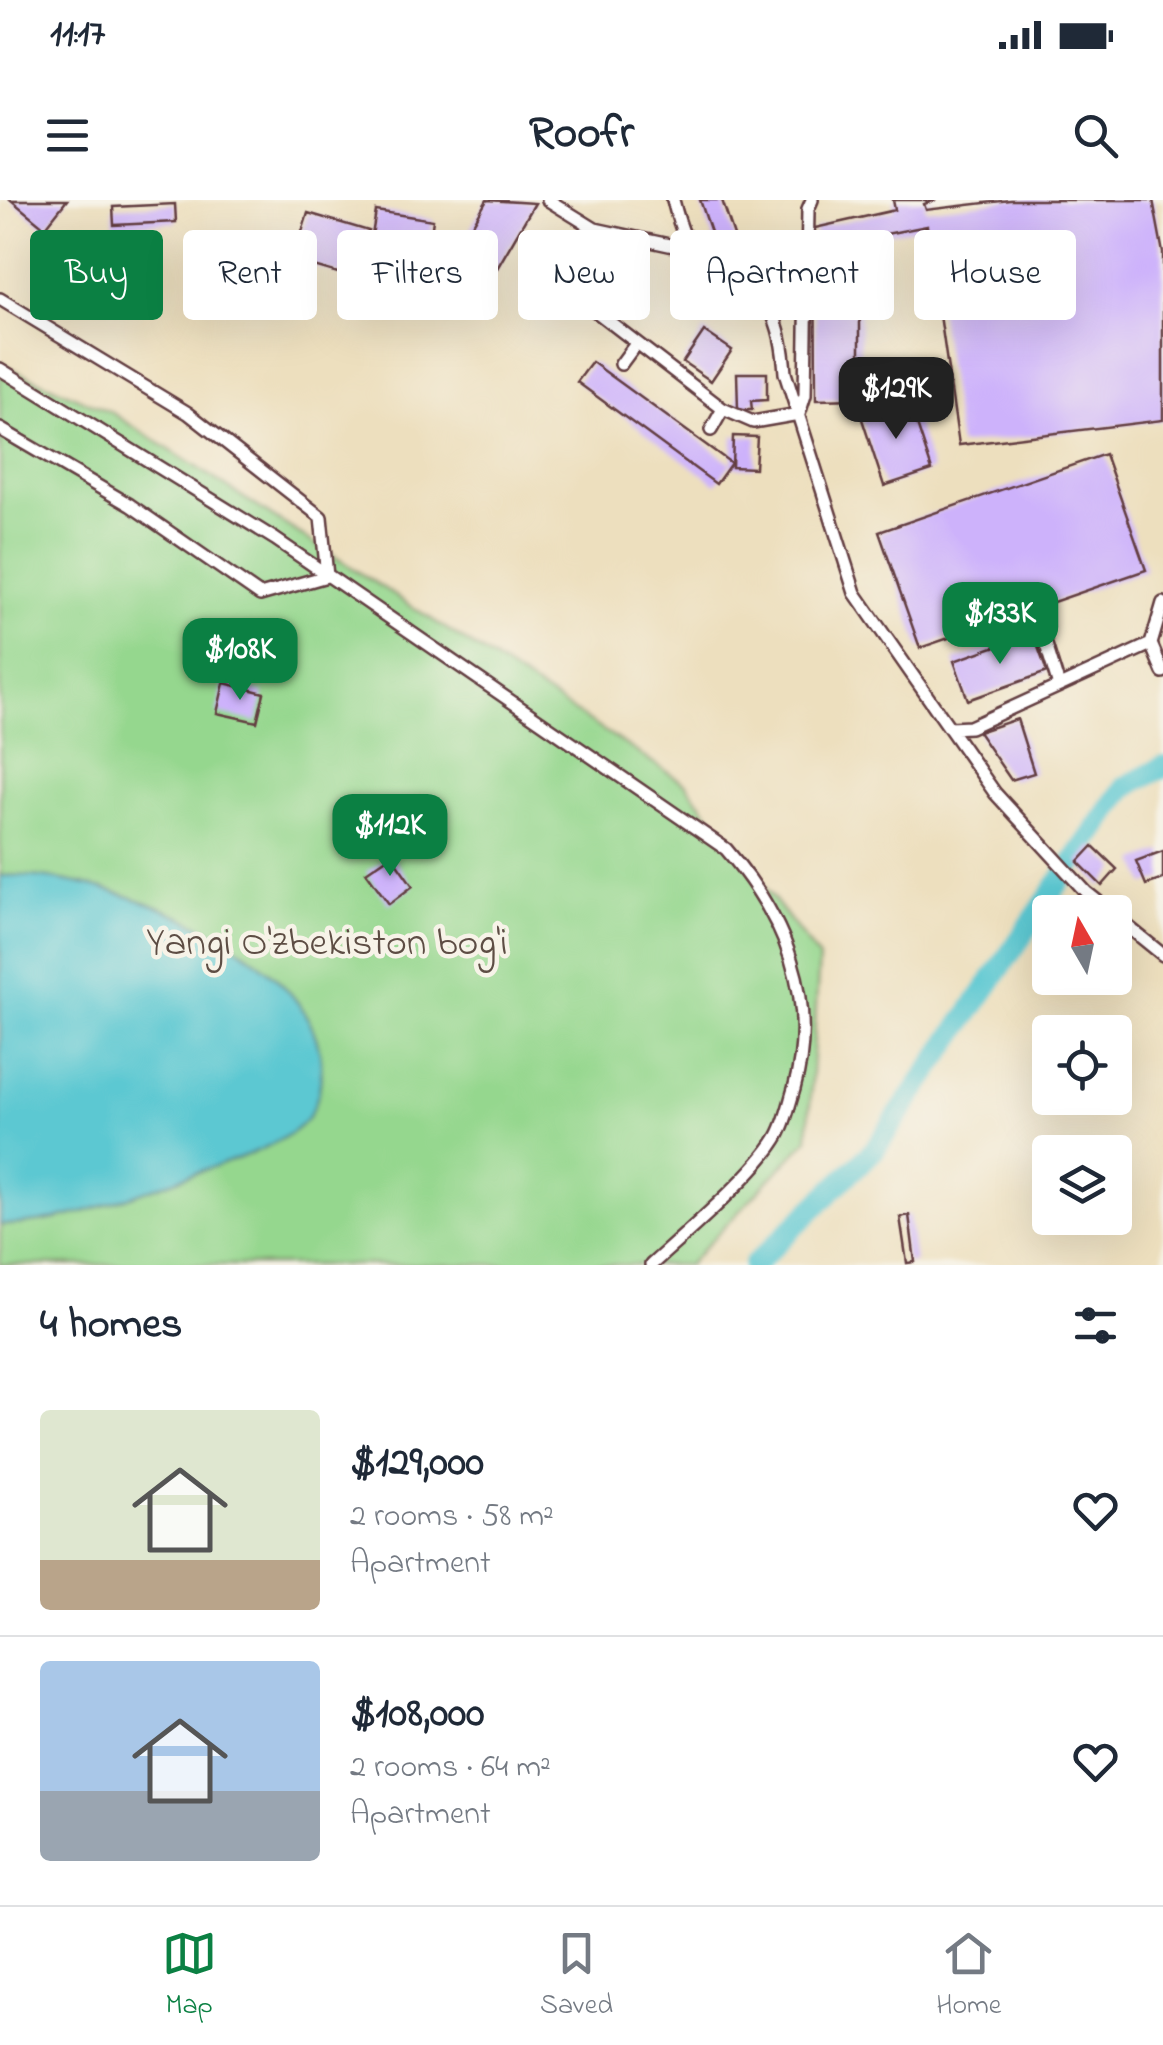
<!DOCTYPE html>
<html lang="en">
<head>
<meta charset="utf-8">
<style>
	:root { --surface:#fff; --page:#f2f2f3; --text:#1f2937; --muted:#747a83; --line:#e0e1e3; --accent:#0b8043 }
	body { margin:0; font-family:"Indie Flower",sans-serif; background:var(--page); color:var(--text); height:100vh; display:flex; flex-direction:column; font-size:38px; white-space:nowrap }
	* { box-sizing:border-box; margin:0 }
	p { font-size:32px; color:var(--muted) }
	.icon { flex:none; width:55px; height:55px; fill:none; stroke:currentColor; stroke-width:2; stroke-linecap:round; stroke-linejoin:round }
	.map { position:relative; height:1065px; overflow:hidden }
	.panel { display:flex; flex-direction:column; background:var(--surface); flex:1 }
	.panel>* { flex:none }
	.hud { position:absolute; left:30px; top:30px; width:1105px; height:90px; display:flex; gap:20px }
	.needle { width:65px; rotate:351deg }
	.tools { position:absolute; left:1032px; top:695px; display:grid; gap:20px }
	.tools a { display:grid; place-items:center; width:100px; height:100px; border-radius:10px; background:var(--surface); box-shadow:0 10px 40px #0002; font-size:50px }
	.price { position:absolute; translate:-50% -85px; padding:0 22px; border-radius:20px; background:var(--accent); color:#fff; font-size:32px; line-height:65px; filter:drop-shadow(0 2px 5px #0008) }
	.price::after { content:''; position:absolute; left:50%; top:60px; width:30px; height:22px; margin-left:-15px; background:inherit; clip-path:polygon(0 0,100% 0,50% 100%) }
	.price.on { background:#222; color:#fff }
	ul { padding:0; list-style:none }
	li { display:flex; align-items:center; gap:30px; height:250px; padding:0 40px }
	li+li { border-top:2px solid var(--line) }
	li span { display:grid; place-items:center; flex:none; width:280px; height:200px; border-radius:10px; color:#555 }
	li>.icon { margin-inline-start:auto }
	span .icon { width:120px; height:120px; fill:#fffc; stroke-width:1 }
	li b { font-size:42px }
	h2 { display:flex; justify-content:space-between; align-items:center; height:120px; padding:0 40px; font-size:42px }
	.tag { padding:0 35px; border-radius:10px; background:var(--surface); box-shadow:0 10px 40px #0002; font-size:35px; line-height:90px }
	.tag.on { background:var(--accent); color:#fff }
	.status { display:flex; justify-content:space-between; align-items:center; height:70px; padding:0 50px; background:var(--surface); direction:ltr }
	.status svg { height:28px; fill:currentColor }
	header { display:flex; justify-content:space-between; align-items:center; height:130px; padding:0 40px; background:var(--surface); font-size:45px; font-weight:800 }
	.dock { display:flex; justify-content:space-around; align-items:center; height:140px; border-top:2px solid var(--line); background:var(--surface); font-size:28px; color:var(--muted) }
	.dock a { display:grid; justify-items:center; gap:5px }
	.dock .on { color:var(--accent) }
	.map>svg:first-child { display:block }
</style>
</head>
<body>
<div class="status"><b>11:17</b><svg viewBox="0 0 49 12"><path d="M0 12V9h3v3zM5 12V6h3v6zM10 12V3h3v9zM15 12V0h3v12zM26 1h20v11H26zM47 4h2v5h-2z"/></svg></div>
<header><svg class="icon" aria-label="menu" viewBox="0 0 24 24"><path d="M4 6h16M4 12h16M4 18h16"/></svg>Roofr<svg class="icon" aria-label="search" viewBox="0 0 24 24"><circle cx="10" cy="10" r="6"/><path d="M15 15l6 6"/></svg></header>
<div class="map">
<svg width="1163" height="1065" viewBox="0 0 1163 1065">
	<rect width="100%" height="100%" fill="#f7f3e8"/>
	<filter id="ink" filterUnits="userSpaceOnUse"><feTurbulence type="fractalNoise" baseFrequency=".01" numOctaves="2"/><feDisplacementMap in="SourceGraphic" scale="20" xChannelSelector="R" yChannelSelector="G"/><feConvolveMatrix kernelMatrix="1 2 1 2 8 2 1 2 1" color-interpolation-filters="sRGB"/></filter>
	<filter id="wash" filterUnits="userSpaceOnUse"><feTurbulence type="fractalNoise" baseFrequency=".0048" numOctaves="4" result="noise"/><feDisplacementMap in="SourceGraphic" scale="40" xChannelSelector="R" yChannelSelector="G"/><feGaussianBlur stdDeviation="2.25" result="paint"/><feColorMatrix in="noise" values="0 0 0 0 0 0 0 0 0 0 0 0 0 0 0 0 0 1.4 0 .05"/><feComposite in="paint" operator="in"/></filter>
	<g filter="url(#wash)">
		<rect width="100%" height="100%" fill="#eddfbe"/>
		<!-- green -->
		<path fill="#95d78e" stroke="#707b5c" stroke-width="2.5" d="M 0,164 L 111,212 L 686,584 L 819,758 L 808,939 L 688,1065 L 0,1065 Z"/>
		<!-- water -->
		<path fill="#5bc8d2" stroke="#52747e" stroke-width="2.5" d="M 0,676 C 100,669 326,750 321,873 C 320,895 314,917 294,931 C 260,955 213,966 175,980 C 118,1001 61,1025 0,1025 Z"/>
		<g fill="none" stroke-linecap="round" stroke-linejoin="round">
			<!-- canal -->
			<path stroke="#5bc8d2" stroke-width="22" d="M 754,1065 L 875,949 L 1125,587 L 1163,567"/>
		</g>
		<g id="blocks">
			<!-- building -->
			<path fill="#cdb2fb" d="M 11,0 L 67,0 L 45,28 Z
				M 487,0 L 535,3 L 488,84 L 451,62 Z
				M 700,0 L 722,0 L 741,57 L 717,50 Z
				M 893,0 L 936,0 L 924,4 L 926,10 L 1010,0 L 1153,0 L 1163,53 L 1163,220 L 959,245 L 927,26 L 860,39 L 860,199 L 816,200 L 815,28 L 895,10 Z
				M 175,4 L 176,22 L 114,25 L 113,7 Z
				M 376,11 L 433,20 L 426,69 L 368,60 Z
				M 308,13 L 369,31 L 355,78 L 293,60 Z
				M 402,73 L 419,77 L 416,91 L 399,87 Z
				M 704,131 L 732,150 L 711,181 L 683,162 Z
				M 592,162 L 731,263 L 716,284 L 577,182 Z
				M 737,173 L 767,173 L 767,200 L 751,201 L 752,210 L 738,210 Z
				M 908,197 L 932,270 L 884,286 L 860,213 Z
				M 733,236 L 757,237 L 755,268 L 732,267 Z
				M 1105,254 L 1146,370 L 920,448 L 879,332 Z
				M 1033,433 L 1047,472 L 968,500 L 954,461 Z
				M 224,483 L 264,493 L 257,522 L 217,513 Z
				M 1017,519 L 1034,573 L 1011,580 L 978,532 Z
				M 1093,646 L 1117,669 L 1102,686 L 1078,662 Z
				M 1163,651 L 1163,679 L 1146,685 L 1136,661 Z
				M 391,655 L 413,686 L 389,704 L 366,672 Z
				M 909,1015 L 915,1062 L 907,1063 L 900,1017 Z"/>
		</g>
	</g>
	<g filter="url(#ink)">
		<use href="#blocks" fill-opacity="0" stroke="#623c41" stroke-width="2.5"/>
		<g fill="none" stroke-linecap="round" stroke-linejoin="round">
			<defs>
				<path id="service" d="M 548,0 L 595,29 L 697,51
					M 673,0 C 676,12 680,26 685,37 C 690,46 702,50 709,56 C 761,101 780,97 785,173 L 855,393 L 995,593 L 1086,692 L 1111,712
					M 533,63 L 723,209 L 753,222 L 799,214 L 805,195 L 808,9 L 812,0
					M 0,99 L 188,213 L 321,317 L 327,376 L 260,395 L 130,305 L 0,229
					M 621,164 L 635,145
					M 0,169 L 275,339 L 726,649 C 785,717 819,799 794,889 C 789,905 785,925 776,939 C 753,976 685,1034 651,1065
					M 711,230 L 723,209
					M 1163,403 L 1151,444 L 1163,472
					M 1041,429 L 1059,486
					M 950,528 L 970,527 L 1151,444
					M 1115,716 L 1163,755"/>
			</defs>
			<!-- service casing -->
			<use href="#service" stroke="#623c41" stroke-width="16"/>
			<!-- service -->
			<use href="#service" stroke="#fff" stroke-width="11"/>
		</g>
	</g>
	<g text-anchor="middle" stroke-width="9" stroke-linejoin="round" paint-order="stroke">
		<!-- park labels -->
		<g font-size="40" fill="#5d4d44" stroke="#f7f3e8">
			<text x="327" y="754">Yangi O'zbekiston bog'i</text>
		</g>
	</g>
</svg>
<div class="tools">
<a><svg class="needle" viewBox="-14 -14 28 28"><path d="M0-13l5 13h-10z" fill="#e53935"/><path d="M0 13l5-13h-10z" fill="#747a83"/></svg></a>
<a><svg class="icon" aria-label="locate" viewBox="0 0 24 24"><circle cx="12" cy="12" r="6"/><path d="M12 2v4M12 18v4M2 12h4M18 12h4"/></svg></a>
<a><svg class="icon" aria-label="layers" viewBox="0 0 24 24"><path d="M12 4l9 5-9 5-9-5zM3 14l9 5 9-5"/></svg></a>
</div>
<b class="price on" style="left:896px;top:242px">$129K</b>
<b class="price" style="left:1000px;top:467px">$133K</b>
<b class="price" style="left:240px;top:503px">$108K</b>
<b class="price" style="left:390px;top:679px">$112K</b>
<div class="hud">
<a class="tag on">Buy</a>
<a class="tag">Rent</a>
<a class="tag">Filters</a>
<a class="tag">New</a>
<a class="tag">Apartment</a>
<a class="tag">House</a>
</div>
</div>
<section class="panel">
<h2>4 homes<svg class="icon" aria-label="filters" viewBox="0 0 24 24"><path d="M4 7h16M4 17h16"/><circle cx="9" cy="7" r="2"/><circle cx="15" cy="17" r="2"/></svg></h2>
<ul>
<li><span style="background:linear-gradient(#dfe7d0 75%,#b9a48a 0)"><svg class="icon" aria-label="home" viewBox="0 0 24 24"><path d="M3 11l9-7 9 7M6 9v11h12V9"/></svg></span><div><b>$129,000</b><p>2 rooms · 58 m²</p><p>Apartment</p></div><svg class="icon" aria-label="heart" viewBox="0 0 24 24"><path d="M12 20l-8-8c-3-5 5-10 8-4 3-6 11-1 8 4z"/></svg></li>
<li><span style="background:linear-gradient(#a9c7e8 65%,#9aa5b1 0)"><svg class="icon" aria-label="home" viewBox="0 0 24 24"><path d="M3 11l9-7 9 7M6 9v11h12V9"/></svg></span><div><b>$108,000</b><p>2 rooms · 64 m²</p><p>Apartment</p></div><svg class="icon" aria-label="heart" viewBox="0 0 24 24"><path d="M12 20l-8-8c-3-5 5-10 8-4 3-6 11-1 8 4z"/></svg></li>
</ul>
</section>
<nav class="dock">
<a class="on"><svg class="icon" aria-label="map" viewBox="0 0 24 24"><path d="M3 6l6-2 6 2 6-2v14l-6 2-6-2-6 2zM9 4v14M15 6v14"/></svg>Map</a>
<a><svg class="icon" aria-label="saved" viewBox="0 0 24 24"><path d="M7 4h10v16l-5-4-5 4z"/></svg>Saved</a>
<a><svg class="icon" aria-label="home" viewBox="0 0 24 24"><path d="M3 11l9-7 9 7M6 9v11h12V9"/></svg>Home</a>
</nav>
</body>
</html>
